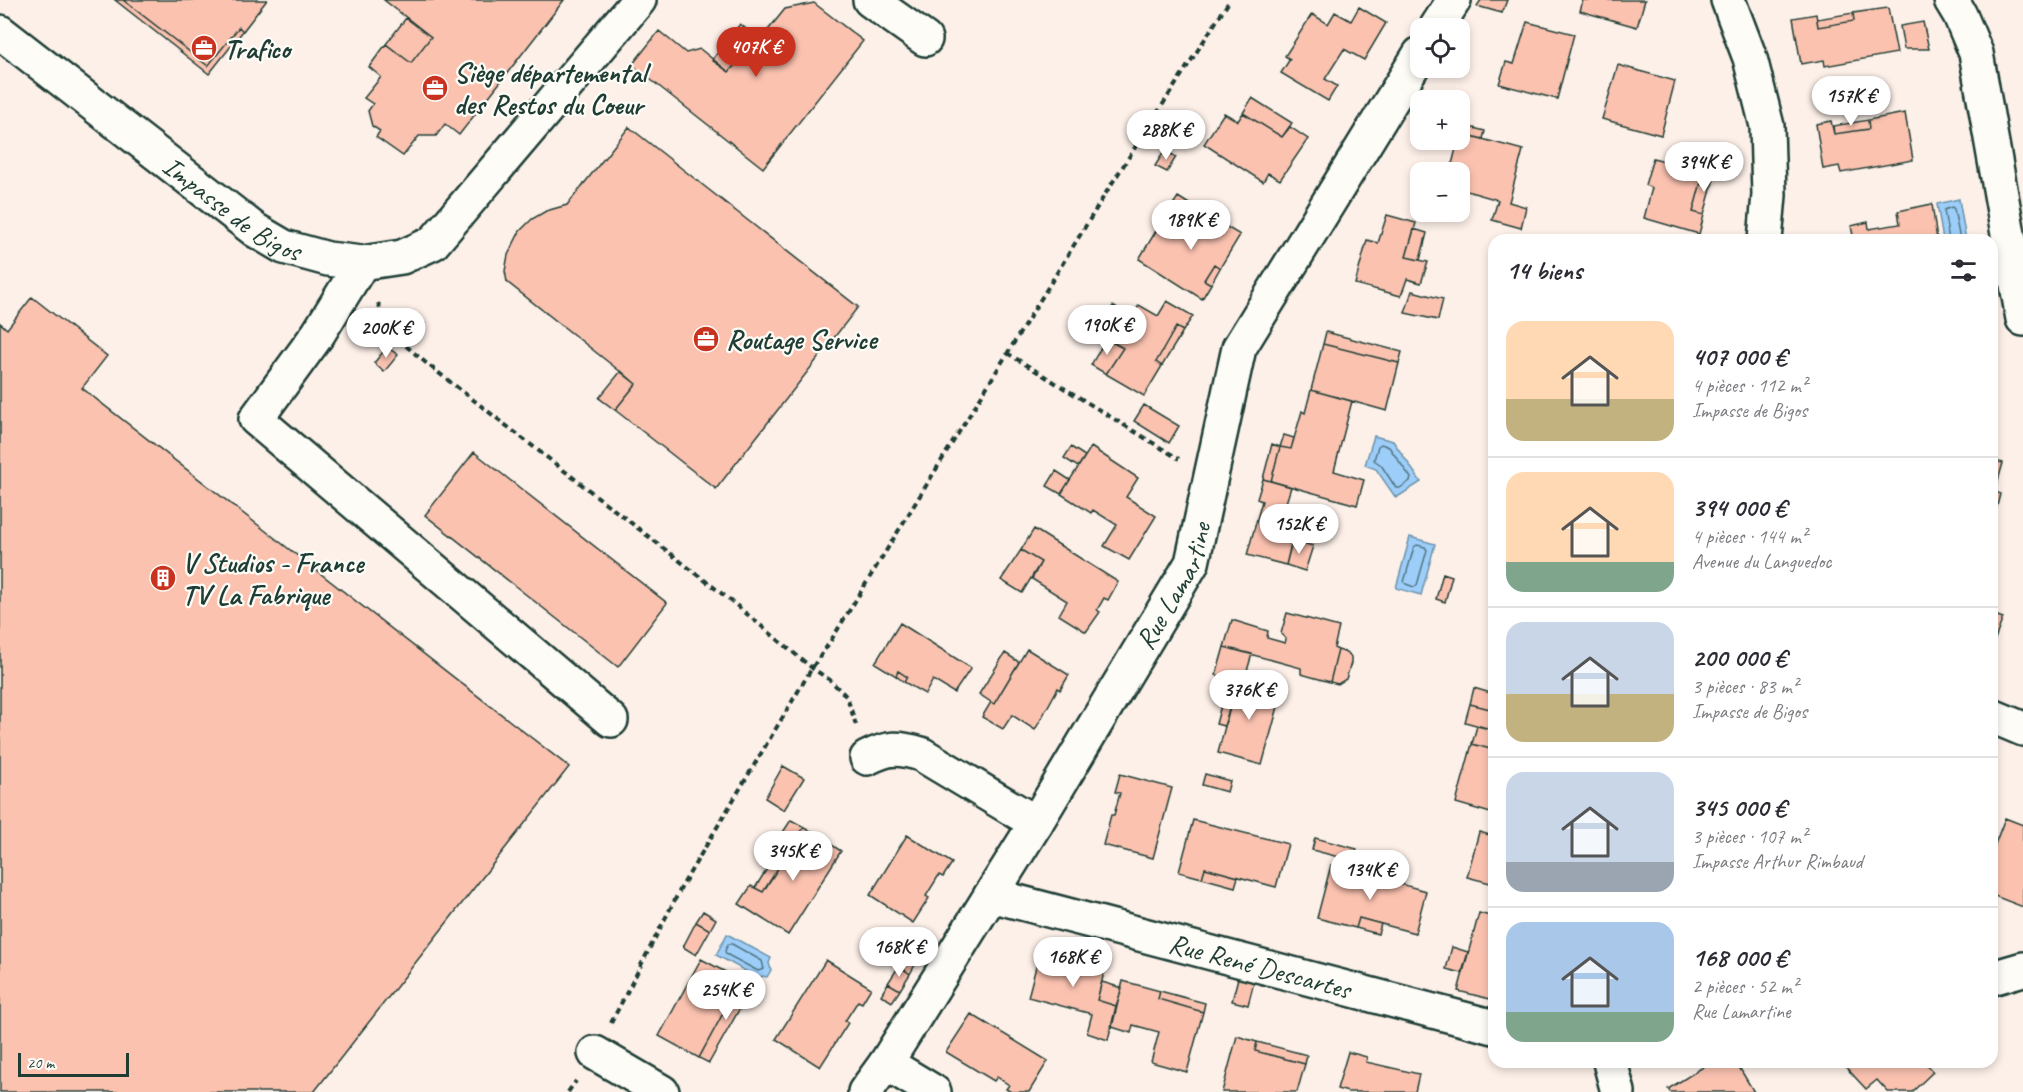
<!DOCTYPE html>
<html lang="fr">
<head>
<meta charset="utf-8">
<style>
	:root { --surface:#fff; --page:#f7f7f7; --text:#2b2b33; --muted:#7c7c81; --line:#e1e1e2; --accent:#c8321e }
	body { margin:0; font-family:Caveat,sans-serif; background:var(--page); color:var(--text); height:100vh; display:flex; flex-direction:column; font-size:22px; white-space:nowrap }
	* { box-sizing:border-box; margin:0 }
	p { font-size:20px; color:var(--muted) }
	.icon { flex:none; width:33px; height:33px; fill:none; stroke:currentColor; stroke-width:2; stroke-linecap:round; stroke-linejoin:round }
	.map { position:relative; flex:1; overflow:hidden }
	.details { position:absolute; left:1488px; top:234px; width:510px; height:834px; display:flex; flex-direction:column; background:var(--surface); border-radius:18px; box-shadow:0 3px 9px #0003 }
	.details>* { flex:none }
	.buttons { position:absolute; left:1410px; top:18px; display:grid; gap:12px }
	.buttons a { display:grid; place-items:center; width:60px; height:60px; border-radius:12px; background:var(--surface); box-shadow:0 3px 9px #0003; font-size:30px }
	.scale { position:absolute; left:18px; bottom:15px; width:111px; box-sizing:border-box; padding-left:6px; border:3px solid #1f3d34; border-top:0; font-size:16px; line-height:21px; white-space:nowrap; color:#1f3d34; -webkit-text-stroke:4px #fdfcf7; paint-order:stroke }
	.price { position:absolute; translate:-50% -51px; padding:0 14px; border-radius:21px; background:#fff; color:#222; font-size:20px; line-height:39px; filter:drop-shadow(0 2px 3px #0008) }
	.price::after { content:''; position:absolute; left:50%; top:36px; width:18px; height:14px; margin-left:-9px; background:inherit; clip-path:polygon(0 0,100% 0,50% 100%) }
	.price.selected { background:var(--accent); color:#fff }
	ul { padding:0; list-style:none }
	li { display:flex; align-items:center; gap:18px; height:150px; padding:0 18px }
	li+li { border-top:2px solid var(--line) }
	li span { display:grid; place-items:center; flex:none; width:168px; height:120px; border-radius:18px; color:#555 }
	li>.icon { margin-inline-start:auto }
	span .icon { width:72px; height:72px; fill:#fffc; stroke-width:1 }
	li b { font-size:26px }
	h2 { display:flex; justify-content:space-between; align-items:center; height:72px; padding:0 18px; font-size:26px }
	.map>svg:first-child { display:block }
</style>
</head>
<body>
<div class="map">
<svg width="2023" height="1092" viewBox="0 0 2023 1092">
	<rect width="100%" height="100%" fill="#fdf0e9"/>
	<filter id="ink" filterUnits="userSpaceOnUse"><feTurbulence type="fractalNoise" baseFrequency=".0167" numOctaves="2"/><feDisplacementMap in="SourceGraphic" scale="12" xChannelSelector="R" yChannelSelector="G"/><feConvolveMatrix kernelMatrix="1 2 1 2 8 2 1 2 1" color-interpolation-filters="sRGB"/></filter>
	<g filter="url(#ink)">
		<!-- water -->
		<path fill="#9dcdf9" stroke="#6b93aa" stroke-width="1.5" d="M 1959,199 L 1966,240 L 1943,240 L 1937,204 Z
			M 1374,436 L 1393,441 L 1421,482 L 1396,498 L 1376,469 L 1365,465 Z
			M 1410,537 L 1435,544 L 1421,595 L 1396,588 Z
			M 727,934 L 771,958 L 769,963 L 771,970 L 767,977 L 762,976 L 760,979 L 716,955 Z"/>
		<g fill="none" stroke-linecap="round" stroke-linejoin="round">
			<!-- shore -->
			<path stroke="#517783" stroke-width="1.5" d="M 1949,240 L 1944,210 L 1952,207 L 1954,209 L 1960,240
				M 1381,444 L 1389,447 L 1411,478 L 1410,481 L 1400,488 L 1396,488 L 1381,465 L 1374,460 L 1378,446 Z
				M 1417,545 L 1425,547 L 1427,550 L 1417,585 L 1414,587 L 1406,584 L 1404,582 L 1414,547 Z
				M 728,944 L 732,944 L 762,961 L 764,969 L 758,971 L 726,954 L 725,951 Z"/>
		</g>
		<!-- building -->
		<path fill="#fbc2b0" stroke="#1f3d34" stroke-width="1.5" d="M 115,0 L 123,0 L 208,66 L 239,27 L 243,31 L 209,74 Z
			M 123,0 L 267,0 L 243,31 L 239,27 L 208,66 Z
			M 384,0 L 564,0 L 459,135 L 445,124 L 436,136 L 419,136 L 403,156 L 376,137 L 380,131 L 372,126 L 368,111 L 373,104 L 364,98 L 381,77 L 369,67 L 386,44 L 411,63 L 431,37 Z
			M 1481,0 L 1507,0 L 1502,13 L 1477,6 Z
			M 1583,0 L 1645,0 L 1637,27 L 1580,11 Z
			M 814,3 L 863,41 L 763,168 L 632,65 L 659,31 L 686,53 L 700,49 L 729,72 L 743,55 L 726,42 L 740,24 L 760,40 L 785,9 Z
			M 1359,7 L 1386,23 L 1364,60 L 1344,49 L 1325,79 L 1337,86 L 1328,101 L 1281,73 L 1290,59 L 1285,56 L 1312,14 L 1328,24 L 1335,12 L 1351,21 Z
			M 1888,8 L 1897,53 L 1825,66 L 1824,60 L 1801,64 L 1793,18 L 1816,14 L 1818,27 L 1854,21 L 1853,13 Z
			M 1853,13 L 1854,21 L 1818,27 L 1817,19 Z
			M 406,18 L 431,37 L 411,63 L 386,44 Z
			M 1527,22 L 1574,34 L 1557,99 L 1499,84 L 1506,62 L 1514,64 Z
			M 1923,22 L 1929,49 L 1904,49 L 1900,26 Z
			M 726,42 L 743,55 L 729,72 L 712,60 Z
			M 1618,65 L 1675,81 L 1661,135 L 1602,119 Z
			M 1252,98 L 1292,123 L 1282,137 L 1243,113 Z
			M 1224,113 L 1238,121 L 1243,113 L 1282,137 L 1290,127 L 1308,139 L 1280,180 L 1268,173 L 1263,182 L 1204,144 Z
			M 1905,113 L 1913,160 L 1841,173 L 1839,166 L 1823,169 L 1816,124 L 1831,121 L 1834,134 L 1869,129 L 1868,120 Z
			M 1868,120 L 1869,129 L 1834,134 L 1833,126 Z
			M 1462,125 L 1485,131 L 1483,139 L 1460,133 Z
			M 629,127 L 858,307 L 716,489 L 615,410 L 636,384 L 507,282 L 505,271 L 508,255 L 520,231 L 532,219 L 546,211 L 567,205 Z
			M 1460,133 L 1523,150 L 1509,202 L 1526,207 L 1521,228 L 1492,220 L 1498,200 L 1460,189 L 1460,172 L 1450,172 Z
			M 1165,150 L 1176,157 L 1167,172 L 1155,166 Z
			M 1653,158 L 1704,171 L 1693,212 L 1704,215 L 1699,234 L 1644,218 L 1652,188 L 1645,185 Z
			M 1704,171 L 1715,175 L 1704,215 L 1693,212 Z
			M 1178,197 L 1194,207 L 1176,236 L 1159,226 Z
			M 1932,204 L 1937,240 L 1854,240 L 1851,226 L 1868,222 L 1869,229 L 1900,224 L 1898,211 Z
			M 1194,207 L 1240,235 L 1220,268 L 1214,264 L 1204,280 L 1211,284 L 1202,299 L 1139,259 L 1159,226 L 1176,236 Z
			M 1387,215 L 1416,223 L 1406,257 L 1428,262 L 1421,283 L 1407,279 L 1401,296 L 1355,284 L 1367,240 L 1378,243 Z
			M 1414,229 L 1427,233 L 1420,260 L 1406,257 Z
			M 1214,264 L 1220,268 L 1211,284 L 1204,280 Z
			M 1412,291 L 1443,299 L 1438,320 L 1405,313 Z
			M 32,297 L 107,356 L 82,388 L 569,767 L 314,1092 L 0,1092 L 0,323 L 7,329 Z
			M 1167,301 L 1193,316 L 1183,331 L 1176,327 L 1156,362 L 1162,366 L 1144,396 L 1106,374 L 1123,348 L 1097,333 L 1113,306 L 1132,318 L 1139,305 L 1158,316 Z
			M 414,316 L 425,324 L 412,341 L 401,333 Z
			M 1176,327 L 1183,331 L 1162,366 L 1156,362 Z
			M 1326,332 L 1402,352 L 1399,363 L 1323,344 Z
			M 1106,339 L 1123,348 L 1106,374 L 1091,365 Z
			M 1323,344 L 1399,363 L 1387,411 L 1311,390 Z
			M 387,347 L 398,355 L 384,372 L 374,363 Z
			M 621,371 L 636,384 L 615,410 L 599,398 Z
			M 1311,390 L 1352,401 L 1334,471 L 1364,480 L 1357,505 L 1271,481 L 1280,447 L 1291,449 L 1302,411 L 1305,413 Z
			M 1144,405 L 1179,426 L 1169,443 L 1134,421 Z
			M 1284,435 L 1294,438 L 1291,449 L 1280,447 Z
			M 1272,444 L 1280,447 L 1271,481 L 1263,479 Z
			M 1071,447 L 1085,456 L 1078,467 L 1064,458 Z
			M 1091,447 L 1138,478 L 1126,497 L 1156,516 L 1129,560 L 1104,546 L 1117,525 L 1093,510 L 1091,513 L 1061,494 Z
			M 474,452 L 667,603 L 618,667 L 425,515 Z
			M 1992,460 L 2003,463 L 1995,491 L 2000,494 L 1992,526 Z
			M 1056,471 L 1070,480 L 1061,494 L 1047,486 Z
			M 1263,479 L 1291,487 L 1285,506 L 1300,511 L 1286,565 L 1247,555 L 1262,501 L 1257,499 Z
			M 1034,529 L 1118,582 L 1108,600 L 1104,598 L 1097,610 L 1100,612 L 1086,632 L 1059,615 L 1067,601 L 1032,579 L 1041,562 L 1021,550 Z
			M 1292,540 L 1313,546 L 1305,571 L 1286,565 Z
			M 1021,550 L 1041,562 L 1022,593 L 1001,580 Z
			M 1443,573 L 1452,576 L 1445,602 L 1436,599 Z
			M 1287,613 L 1339,627 L 1334,648 L 1338,650 L 1330,682 L 1301,674 L 1301,668 L 1224,647 L 1232,620 L 1268,631 L 1267,638 L 1285,643 L 1286,639 L 1281,634 L 1282,630 Z
			M 1992,614 L 2003,618 L 1992,647 Z
			M 900,623 L 971,668 L 954,693 L 933,680 L 925,694 L 904,682 L 907,677 L 898,671 L 896,676 L 875,663 Z
			M 1224,647 L 1252,654 L 1244,681 L 1216,675 Z
			M 1027,649 L 1069,675 L 1060,690 L 1058,688 L 1035,730 L 1012,715 L 1003,729 L 982,717 L 991,702 L 994,704 Z
			M 1338,650 L 1348,653 L 1351,657 L 1351,663 L 1346,679 L 1338,684 L 1330,682 Z
			M 1005,653 L 1019,662 L 994,704 L 979,694 Z
			M 898,671 L 907,677 L 904,682 L 896,676 Z
			M 1229,677 L 1282,692 L 1262,765 L 1218,753 L 1233,696 L 1224,694 Z
			M 1474,688 L 1494,694 L 1494,710 L 1470,704 Z
			M 1224,694 L 1233,696 L 1224,726 L 1216,724 Z
			M 1470,704 L 1494,710 L 1494,730 L 1465,722 Z
			M 1477,726 L 1494,730 L 1494,750 L 1472,744 Z
			M 1472,744 L 1494,750 L 1494,814 L 1456,803 Z
			M 783,766 L 804,778 L 784,810 L 765,798 Z
			M 1120,774 L 1172,788 L 1153,858 L 1103,845 L 1111,815 L 1114,815 L 1120,793 L 1115,792 Z
			M 1205,774 L 1230,781 L 1227,792 L 1202,785 Z
			M 2005,818 L 2023,825 L 2023,907 L 1992,895 L 1992,852 Z
			M 791,820 L 804,827 L 763,892 L 755,888 L 773,859 L 768,855 Z
			M 1193,820 L 1288,844 L 1276,887 L 1205,868 L 1202,878 L 1179,872 Z
			M 804,827 L 841,851 L 788,935 L 739,904 L 751,886 L 763,892 Z
			M 1479,832 L 1494,836 L 1494,884 L 1467,877 Z
			M 907,835 L 952,863 L 943,877 L 939,875 L 926,896 L 929,898 L 913,923 L 870,895 Z
			M 1315,838 L 1357,849 L 1354,861 L 1312,850 Z
			M 1331,865 L 1426,891 L 1415,933 L 1359,918 L 1356,928 L 1317,918 Z
			M 1205,868 L 1238,877 L 1235,887 L 1202,878 Z
			M 703,911 L 716,919 L 710,930 L 696,922 Z
			M 1479,913 L 1494,917 L 1494,1000 L 1458,991 Z
			M 1359,918 L 1381,924 L 1378,934 L 1356,928 Z
			M 696,922 L 710,930 L 696,955 L 683,947 Z
			M 1452,947 L 1468,952 L 1462,973 L 1446,969 Z
			M 911,948 L 921,954 L 910,974 L 899,966 Z
			M 1041,948 L 1106,965 L 1097,1000 L 1116,1006 L 1108,1040 L 1087,1033 L 1092,1014 L 1028,997 Z
			M 701,959 L 741,980 L 699,1058 L 659,1036 Z
			M 826,960 L 871,988 L 862,1003 L 858,1001 L 845,1021 L 848,1023 L 820,1067 L 776,1039 Z
			M 899,966 L 910,974 L 900,990 L 888,983 Z
			M 1238,978 L 1254,982 L 1248,1005 L 1232,1001 Z
			M 741,980 L 753,985 L 709,1063 L 699,1058 Z
			M 1123,981 L 1160,991 L 1158,999 L 1203,1012 L 1187,1072 L 1151,1062 L 1159,1032 L 1133,1025 L 1131,1033 L 1112,1027 Z
			M 1102,982 L 1122,988 L 1116,1006 L 1097,1000 Z
			M 888,983 L 900,990 L 892,1002 L 881,995 Z
			M 1160,991 L 1205,1003 L 1203,1012 L 1158,999 Z
			M 971,1014 L 1048,1061 L 1029,1092 L 1011,1092 L 1006,1089 L 1009,1085 L 997,1077 L 994,1081 L 946,1052 Z
			M 1237,1036 L 1257,1042 L 1255,1051 L 1305,1064 L 1297,1092 L 1222,1092 Z
			M 1257,1042 L 1307,1055 L 1305,1064 L 1255,1051 Z
			M 1348,1052 L 1367,1057 L 1366,1062 L 1419,1074 L 1415,1092 L 1348,1092 L 1337,1089 Z
			M 1711,1062 L 1736,1062 L 1754,1092 L 1670,1092 L 1668,1089 Z
			M 1841,1062 L 1924,1062 L 1933,1072 L 1912,1092 L 1888,1092 L 1877,1080 L 1866,1089 Z"/>
		<g fill="none" stroke-linecap="round" stroke-linejoin="round">
			<defs>
				<g id="minor">
					<path d="M 870,0 L 925,39"/>
					<path d="M 1728,0 L 1750,58 L 1767,126 L 1769,195 L 1765,240"/>
					<path d="M 1951,0 L 1960,15 L 1976,53 L 2023,319"/>
					<path d="M 1436,28 L 1454,0"/>
					<path id="s1" d="M 0,32 L 255,230 L 284,247 L 328,259 L 362,263 L 402,257 L 433,243 L 639,0"/>
					<path d="M 362,263 L 318,334 L 256,419 L 611,720"/>
					<path d="M 1992,716 L 2023,729"/>
					<path d="M 867,758 C 889,747 898,747 921,754 L 1036,823"/>
					<path id="s2" d="M 991,895 L 1494,1027"/>
					<path d="M 1992,978 L 2023,969"/>
					<path d="M 595,1053 L 662,1092"/>
					<path d="M 1610,1062 L 1618,1092"/>
					<path d="M 886,1063 L 934,1092"/>
					<path id="s3" d="M 865,1092 L 886,1063 L 1036,823 L 1192,563 L 1239,348 L 1420,54"/>
				</g>
			</defs>
			<!-- minor casing -->
			<use href="#minor" stroke="#1f3d34" stroke-width="38"/>
			<!-- path -->
			<path stroke="#1f3d34" stroke-width="4" stroke-dasharray="6 4.5" stroke-linecap="butt" d="M 378,303 L 391,333 L 426,363 L 730,600 L 812,668 L 830,680 L 847,697 L 856,725
				M 1007,353 L 1179,459
				M 611,1023 L 682,886 L 812,668 L 830,642 L 1109,188 L 1230,0
				M 568,1092 L 576,1081"/>
			<!-- minor -->
			<use href="#minor" stroke="#fdfcf7" stroke-width="33"/>
		</g>
	</g>
	<!-- icons -->
	<defs>
		<symbol id="office-disc" viewBox="-11 -11 22 22"><circle r="9.5" fill="#c8321e" stroke="#fdfcf7"/><path d="M-6-3h4V-5.5h4V-3h4V5H-6ZM-1-4.5V-3h2v-1.5ZM-6 0V1H6V0Z" fill="#fff"/></symbol>
		<symbol id="building-disc" viewBox="-11 -11 22 22"><circle r="9.5" fill="#c8321e" stroke="#fdfcf7"/><path d="M-4-6H4V6H1V3H-1V6H-4ZM-2.5-4.3h1.7v1.8h-1.7ZM.8-4.3h1.7v1.8H.8ZM-2.5-1h1.7V.8h-1.7ZM.8-1h1.7V.8H.8Z" fill="#fff"/></symbol>
	</defs>
	<g fill-rule="evenodd">
		<use href="#office-disc" x="189" y="33" width="30" height="30"/>
		<use href="#office-disc" x="420" y="73" width="30" height="30"/>
		<use href="#office-disc" x="691" y="324" width="30" height="30"/>
		<use href="#building-disc" x="148" y="563" width="30" height="30"/>
	</g>
	<g text-anchor="middle" stroke-width="4.5" stroke-linejoin="round" paint-order="stroke">
		<!-- poi labels -->
		<g font-size="28" font-weight="bold" fill="#1f3d34" stroke="#fdfcf7" text-anchor="start">
			<text x="224" y="58">Trafico</text>
			<text x="454" y="82">Siège départemental<tspan x="454" dy="32">des Restos du Coeur</tspan></text>
			<text x="726" y="349">Routage Service</text>
			<text x="182" y="572">V Studios - France<tspan x="182" dy="32">TV La Fabrique</tspan></text>
		</g>
		<!-- street labels -->
		<g font-size="28" fill="#1f3d34" stroke="#fdfcf7">
			<text dy="10" stroke="none"><textPath href="#s1" startOffset="292">Impasse de Bigos</textPath></text>
			<text dy="10" stroke="none"><textPath href="#s3" startOffset="594">Rue Lamartine</textPath></text>
			<text dy="10" stroke="none"><textPath href="#s2" startOffset="278">Rue René Descartes</textPath></text>
		</g>
	</g>
</svg>
<div class="buttons">
<a><svg class="icon" aria-label="locate" viewBox="0 0 24 24"><circle cx="12" cy="12" r="6"/><path d="M12 2v4M12 18v4M2 12h4M18 12h4"/></svg></a>
<a>+</a>
<a>−</a>
</div>
<div class="scale">20 m</div>
<b class="price selected" style="left:756px;top:78px">407K €</b>
<b class="price" style="left:1851px;top:127px">157K €</b>
<b class="price" style="left:1166px;top:161px">288K €</b>
<b class="price" style="left:1704px;top:193px">394K €</b>
<b class="price" style="left:1191px;top:251px">189K €</b>
<b class="price" style="left:1107px;top:356px">190K €</b>
<b class="price" style="left:386px;top:359px">200K €</b>
<b class="price" style="left:1299px;top:555px">152K €</b>
<b class="price" style="left:1249px;top:721px">376K €</b>
<b class="price" style="left:793px;top:882px">345K €</b>
<b class="price" style="left:1370px;top:901px">134K €</b>
<b class="price" style="left:899px;top:978px">168K €</b>
<b class="price" style="left:1073px;top:988px">168K €</b>
<b class="price" style="left:726px;top:1021px">254K €</b>
<section class="details">
<h2>14 biens<svg class="icon" aria-label="filters" viewBox="0 0 24 24"><path d="M4 7h16M4 17h16"/><circle cx="9" cy="7" r="2"/><circle cx="15" cy="17" r="2"/></svg></h2>
<ul>
<li><span style="background:linear-gradient(#ffd9b3 65%,#c2b280 0)"><svg class="icon" aria-label="home" viewBox="0 0 24 24"><path d="M3 11l9-7 9 7M6 9v11h12V9"/></svg></span><div><b>407 000 €</b><p>4 pièces · 112 m²</p><p>Impasse de Bigos</p></div></li>
<li><span style="background:linear-gradient(#ffd9b3 75%,#7fa58c 0)"><svg class="icon" aria-label="home" viewBox="0 0 24 24"><path d="M3 11l9-7 9 7M6 9v11h12V9"/></svg></span><div><b>394 000 €</b><p>4 pièces · 144 m²</p><p>Avenue du Languedoc</p></div></li>
<li><span style="background:linear-gradient(#c9d6e8 60%,#c2b280 0)"><svg class="icon" aria-label="home" viewBox="0 0 24 24"><path d="M3 11l9-7 9 7M6 9v11h12V9"/></svg></span><div><b>200 000 €</b><p>3 pièces · 83 m²</p><p>Impasse de Bigos</p></div></li>
<li><span style="background:linear-gradient(#c9d6e8 75%,#9aa5b1 0)"><svg class="icon" aria-label="home" viewBox="0 0 24 24"><path d="M3 11l9-7 9 7M6 9v11h12V9"/></svg></span><div><b>345 000 €</b><p>3 pièces · 107 m²</p><p>Impasse Arthur Rimbaud</p></div></li>
<li><span style="background:linear-gradient(#a9c7e8 75%,#7fa58c 0)"><svg class="icon" aria-label="home" viewBox="0 0 24 24"><path d="M3 11l9-7 9 7M6 9v11h12V9"/></svg></span><div><b>168 000 €</b><p>2 pièces · 52 m²</p><p>Rue Lamartine</p></div></li>
</ul>
</section>
</div>
</body>
</html>
